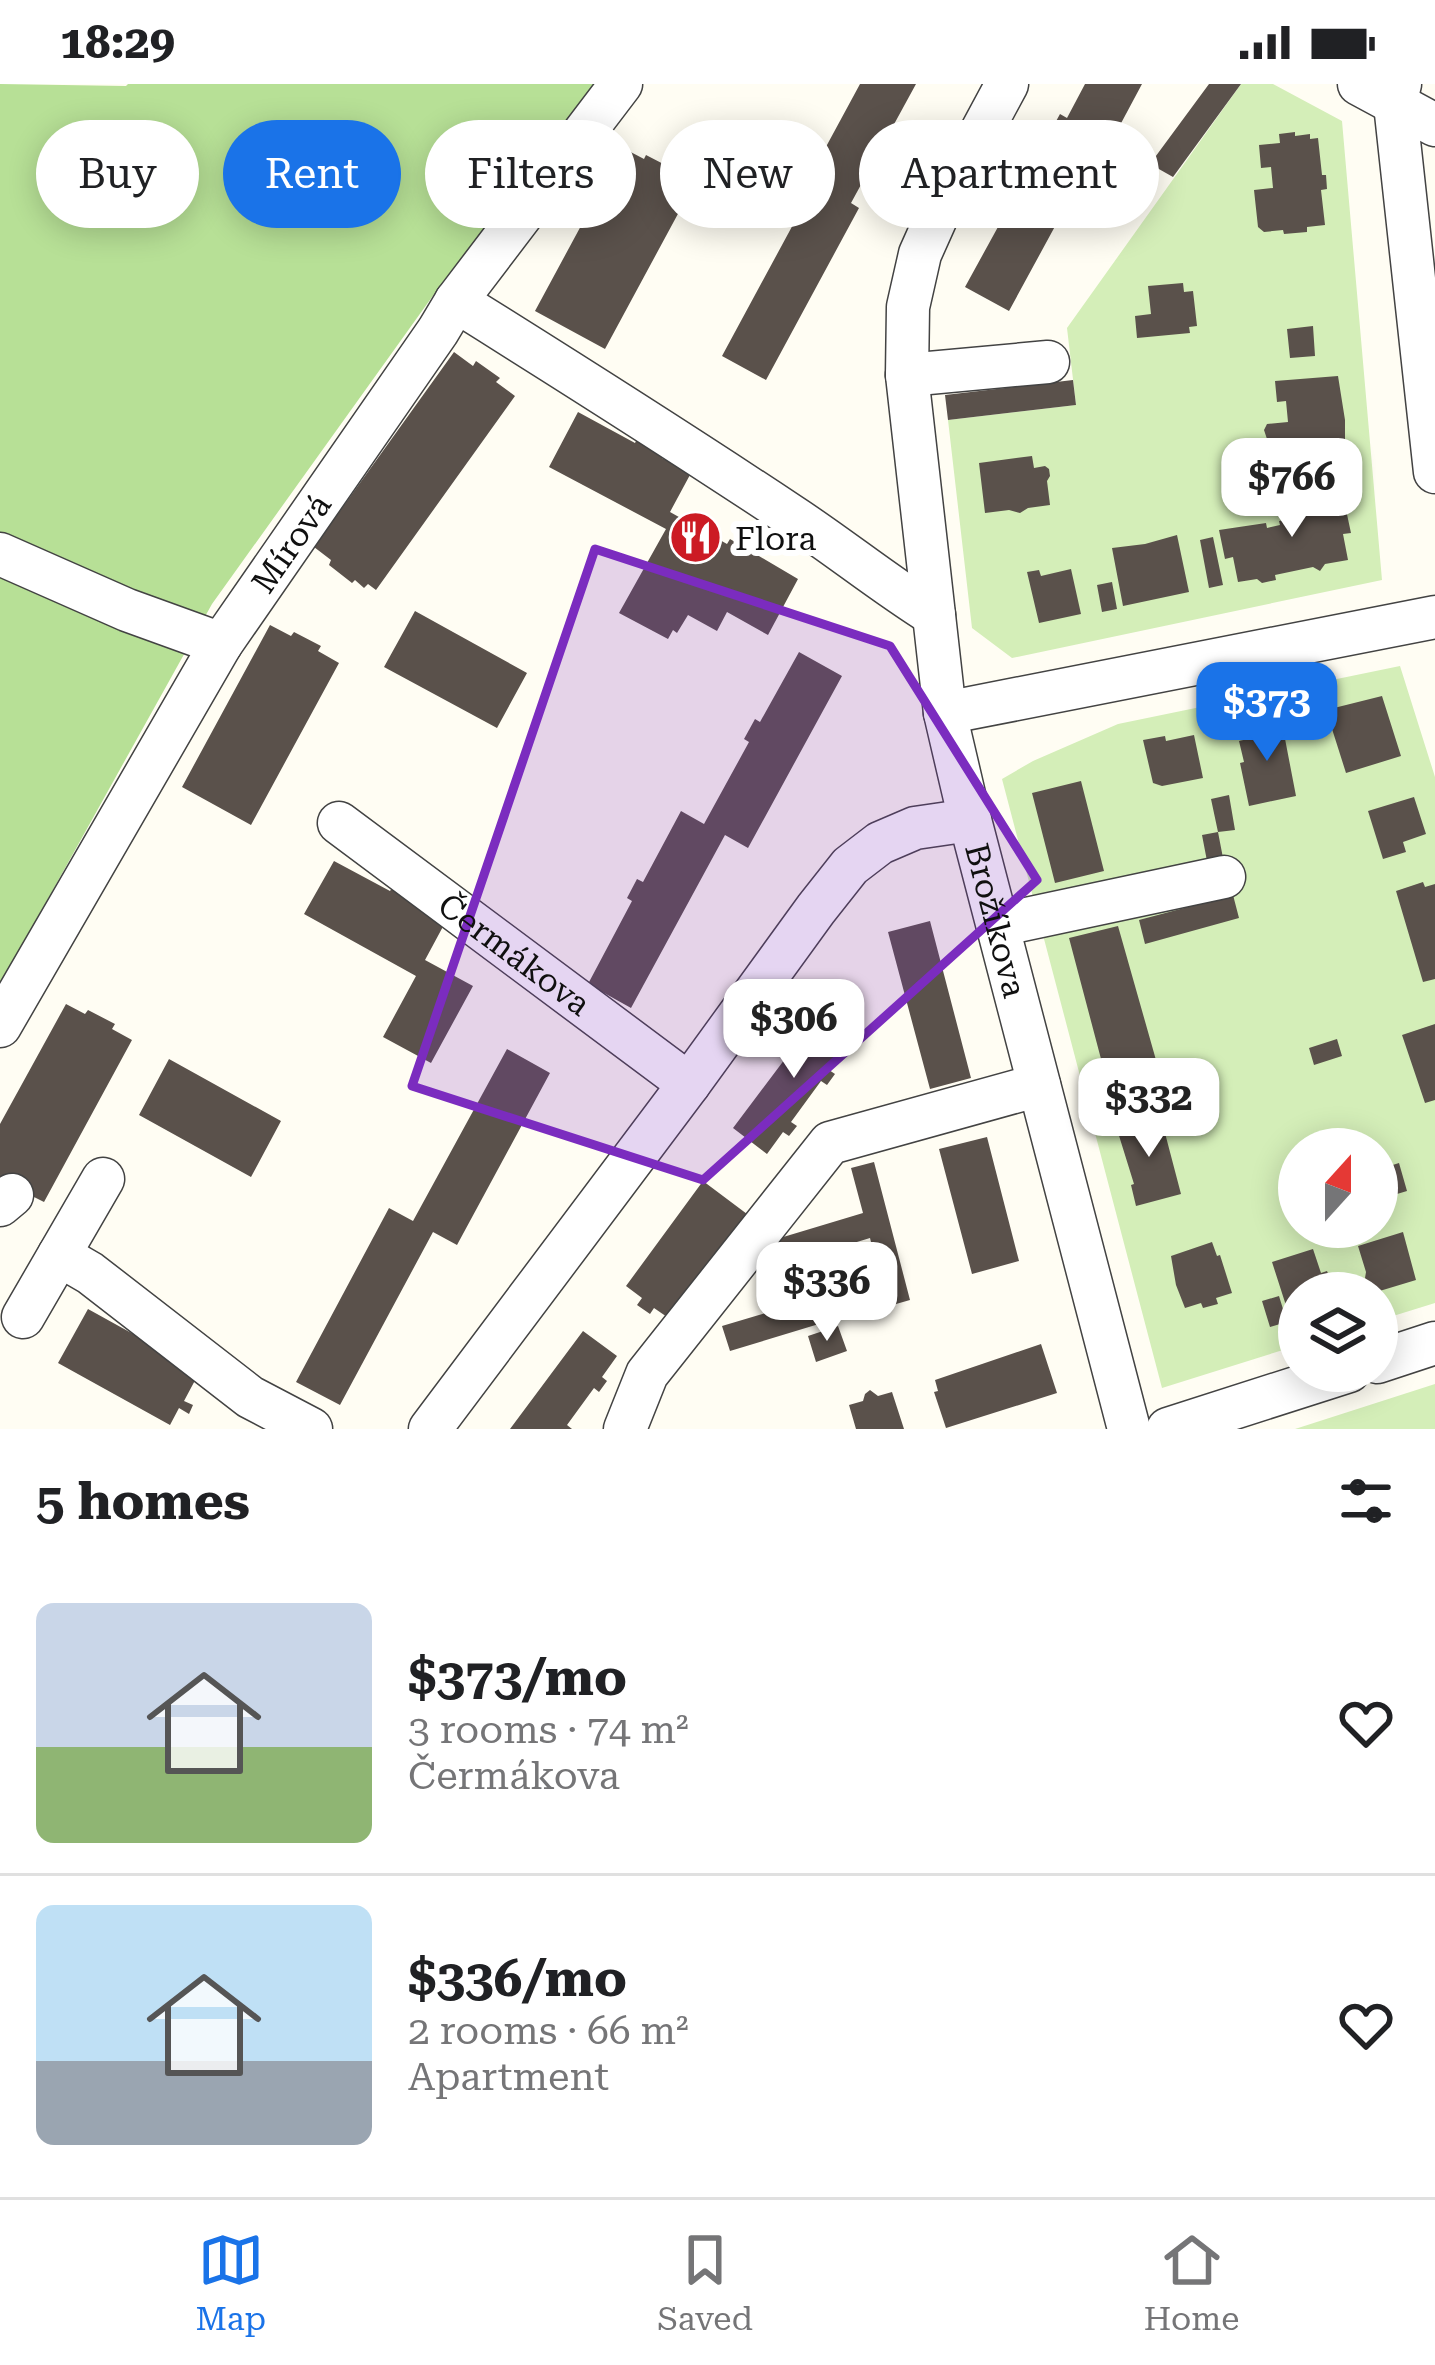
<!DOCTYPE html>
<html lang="en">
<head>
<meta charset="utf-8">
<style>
	:root { --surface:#fff; --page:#f6f6f6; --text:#202124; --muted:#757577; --line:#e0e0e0; --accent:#1a73e8 }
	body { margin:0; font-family:"Roboto Serif",serif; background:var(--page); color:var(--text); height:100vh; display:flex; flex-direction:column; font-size:45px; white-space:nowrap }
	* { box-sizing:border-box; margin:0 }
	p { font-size:39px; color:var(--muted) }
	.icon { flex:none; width:66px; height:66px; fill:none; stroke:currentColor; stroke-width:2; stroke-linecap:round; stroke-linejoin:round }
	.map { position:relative; height:1345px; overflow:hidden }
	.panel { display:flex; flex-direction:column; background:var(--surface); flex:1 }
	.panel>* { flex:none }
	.banner { position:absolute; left:36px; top:36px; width:1365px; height:108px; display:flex; gap:24px }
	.needle { width:78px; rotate:21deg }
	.buttons { position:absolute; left:1278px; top:1044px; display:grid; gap:24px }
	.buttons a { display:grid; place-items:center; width:120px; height:120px; border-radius:50%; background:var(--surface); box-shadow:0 6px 30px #0003; font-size:60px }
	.price { position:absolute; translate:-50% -102px; padding:0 27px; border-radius:24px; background:#fff; color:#222; font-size:39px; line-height:78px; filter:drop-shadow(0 3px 6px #0008) }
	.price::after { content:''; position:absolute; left:50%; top:72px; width:36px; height:27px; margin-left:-18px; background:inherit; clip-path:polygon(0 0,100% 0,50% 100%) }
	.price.on { background:var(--accent); color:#fff }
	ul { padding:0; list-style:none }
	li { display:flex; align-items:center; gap:36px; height:300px; padding:0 36px }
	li+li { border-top:3px solid var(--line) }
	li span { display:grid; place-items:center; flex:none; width:336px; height:240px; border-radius:18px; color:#555 }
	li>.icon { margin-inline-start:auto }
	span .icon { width:144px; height:144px; fill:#fffc; stroke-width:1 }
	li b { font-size:51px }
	h2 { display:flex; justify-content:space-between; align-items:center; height:144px; padding:0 36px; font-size:51px }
	.chip { padding:0 42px; border-radius:54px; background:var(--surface); box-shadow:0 6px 30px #0003; font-size:42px; line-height:108px }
	.chip.on { background:var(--accent); color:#fff }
	.status { display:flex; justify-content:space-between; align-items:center; height:84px; padding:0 60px; background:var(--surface); direction:ltr }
	.status svg { height:33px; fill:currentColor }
	.tabs { display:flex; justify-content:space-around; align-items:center; height:168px; border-top:3px solid var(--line); background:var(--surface); font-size:33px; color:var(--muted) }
	.tabs a { display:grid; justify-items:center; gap:6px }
	.tabs .on { color:var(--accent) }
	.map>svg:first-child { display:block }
</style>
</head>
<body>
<div class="status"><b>18:29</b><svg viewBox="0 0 49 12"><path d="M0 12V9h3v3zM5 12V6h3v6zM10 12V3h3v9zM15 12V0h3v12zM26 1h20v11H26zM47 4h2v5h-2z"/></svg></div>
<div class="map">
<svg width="1435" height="1345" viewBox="0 0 1435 1345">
	<rect width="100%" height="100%" fill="#fffdf3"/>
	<!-- green -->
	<path fill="#d4eeb8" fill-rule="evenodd" d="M 1241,0 L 1273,0 L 1342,37 L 1382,496 L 1012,574 L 972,544 L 948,336 L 1076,321 L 1067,244 Z
		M 1400,582 L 1435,693 L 1435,1219 L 1377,1237 L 1377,1209 L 1299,1209 L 1299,1261 L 1162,1304 L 1002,695 L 1033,677 L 1118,640 ZM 1299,1065 L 1377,1065 L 1377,1143 L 1299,1143 Z
		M 1435,1300 L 1435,1345 L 1295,1345 Z"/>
	<!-- forest -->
	<path fill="#b7e096" d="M 0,0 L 126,2 L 128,0 L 594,0 L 432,213 L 212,520 L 0,901 Z"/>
	<!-- building -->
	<path fill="#5a514b" d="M 860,0 L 916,0 L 851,119 L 859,124 L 766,296 L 722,272 L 815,100 L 808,96 Z
		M 1085,0 L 1142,0 L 1111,58 L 1103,54 L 1009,227 L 965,203 L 1060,30 L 1067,34 Z
		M 1209,0 L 1241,0 L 1173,93 L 1150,80 Z
		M 1295,48 L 1295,52 L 1310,50 L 1310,55 L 1318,54 L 1322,91 L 1326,91 L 1327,105 L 1321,106 L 1325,141 L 1307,143 L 1307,148 L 1284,150 L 1283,146 L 1264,148 L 1258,143 L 1254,106 L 1273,104 L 1271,83 L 1261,84 L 1259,61 L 1280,59 L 1279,50 Z
		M 623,64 L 644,75 L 646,71 L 675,86 L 672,90 L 693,102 L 605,265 L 535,227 Z
		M 1183,199 L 1184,208 L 1193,207 L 1197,242 L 1189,243 L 1190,249 L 1137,254 L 1135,232 L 1151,230 L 1148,202 Z
		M 1313,242 L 1315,272 L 1290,274 L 1287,245 Z
		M 454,268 L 473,282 L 476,277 L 500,294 L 496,298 L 515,312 L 376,506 L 368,500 L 364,504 L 355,496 L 352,499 L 329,481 L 331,476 L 314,463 Z
		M 1338,292 L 1345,336 L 1345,362 L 1337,362 L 1336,355 L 1329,356 L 1330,361 L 1291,365 L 1291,359 L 1269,361 L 1264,346 L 1267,340 L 1288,338 L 1286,317 L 1277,318 L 1275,297 Z
		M 1073,296 L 1076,321 L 948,336 L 945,311 Z
		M 578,328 L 635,359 L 637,355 L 665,370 L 662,374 L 691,389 L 670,428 L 727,460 L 730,455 L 798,495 L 768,551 L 727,528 L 717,547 L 688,531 L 677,549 L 673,546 L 668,555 L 619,529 L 666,445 L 549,383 Z
		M 1032,372 L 1034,384 L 1045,382 L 1049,385 L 1050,392 L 1047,397 L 1050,421 L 1028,424 L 1020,429 L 1009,426 L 985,429 L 979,379 Z
		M 1349,393 L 1355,419 L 1345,421 L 1351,449 L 1343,450 L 1348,476 L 1325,480 L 1320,487 L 1313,483 L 1275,491 L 1276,496 L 1262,499 L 1257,495 L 1238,498 L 1233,473 L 1225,475 L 1219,446 L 1266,439 L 1267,444 L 1280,441 L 1279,437 L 1330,426 L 1324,399 Z
		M 1177,451 L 1189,508 L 1123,522 L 1112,464 L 1145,460 Z
		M 1213,453 L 1223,501 L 1209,504 L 1200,456 Z
		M 1071,485 L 1081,530 L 1039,539 L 1027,488 L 1039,486 L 1041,492 Z
		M 1112,498 L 1117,525 L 1102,528 L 1097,501 Z
		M 415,527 L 527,589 L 497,644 L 384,583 Z
		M 270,541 L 291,552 L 294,548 L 321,562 L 318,567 L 339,579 L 251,741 L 182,703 Z
		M 799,568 L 842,592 L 748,764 L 725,751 L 631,924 L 588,900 L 632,817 L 627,814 L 637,795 L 643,798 L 681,727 L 704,740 L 749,658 L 744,655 L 755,635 L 760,638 Z
		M 1382,612 L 1401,672 L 1346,689 L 1326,626 Z
		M 1281,634 L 1296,712 L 1249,722 L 1240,679 L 1244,678 L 1239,657 L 1252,654 L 1249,640 Z
		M 1194,651 L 1203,694 L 1162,702 L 1153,699 L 1143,656 L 1165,652 L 1166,657 Z
		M 1081,697 L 1104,787 L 1055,799 L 1032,709 Z
		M 1229,711 L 1235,746 L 1218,748 L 1223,774 L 1207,777 L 1202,751 L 1218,748 L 1211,715 Z
		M 1414,713 L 1426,750 L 1403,758 L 1406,768 L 1383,775 L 1368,727 Z
		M 334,777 L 390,807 L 392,804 L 446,837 L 425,876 L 473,902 L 431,979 L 383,953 L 416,892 L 304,830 Z
		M 1423,798 L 1425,803 L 1435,800 L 1435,895 L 1423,898 L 1396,807 Z
		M 1233,811 L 1239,834 L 1145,860 L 1139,836 Z
		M 930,837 L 971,994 L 930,1005 L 888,848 Z
		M 1118,842 L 1156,976 L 1140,981 L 1142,987 L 1123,992 L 1122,986 L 1105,990 L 1069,854 Z
		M 833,911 L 849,924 L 829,952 L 845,965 L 829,986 L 835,990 L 827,1001 L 821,997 L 791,1038 L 797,1042 L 789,1052 L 783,1048 L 767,1070 L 733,1044 Z
		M 66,920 L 85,930 L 88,926 L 115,940 L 112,945 L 132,956 L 44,1118 L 24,1108 L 0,1100 L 0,1040 Z
		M 1435,940 L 1435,1016 L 1425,1019 L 1402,951 Z
		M 1337,955 L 1342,972 L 1314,981 L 1309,964 Z
		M 507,965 L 550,989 L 457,1161 L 433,1148 L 340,1321 L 296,1298 L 389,1124 L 413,1137 Z
		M 169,975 L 281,1037 L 251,1093 L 139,1031 Z
		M 1160,1030 L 1181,1110 L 1136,1122 L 1131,1101 L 1134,1100 L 1116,1042 Z
		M 987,1053 L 1019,1177 L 972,1190 L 939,1065 Z
		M 874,1078 L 910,1216 L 889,1222 L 888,1219 L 730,1267 L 722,1242 L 880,1195 L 870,1154 L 778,1182 L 770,1157 L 863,1129 L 851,1084 Z
		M 1399,1079 L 1407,1107 L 1377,1116 L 1377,1086 Z
		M 703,1097 L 747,1130 L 670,1235 L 654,1224 L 650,1230 L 637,1221 L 642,1214 L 626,1202 Z
		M 1403,1148 L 1416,1196 L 1373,1209 L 1365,1194 L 1366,1188 L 1358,1162 Z
		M 1212,1158 L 1217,1172 L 1220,1171 L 1232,1209 L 1216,1214 L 1218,1220 L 1203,1224 L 1201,1219 L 1185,1224 L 1176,1201 L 1171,1172 Z
		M 1313,1165 L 1321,1189 L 1327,1187 L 1332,1200 L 1325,1202 L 1328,1209 L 1299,1209 L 1299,1238 L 1291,1237 L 1272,1178 Z
		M 1279,1212 L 1287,1238 L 1270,1243 L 1262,1217 Z
		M 88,1225 L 200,1287 L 184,1317 L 193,1321 L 189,1330 L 179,1324 L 170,1341 L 58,1279 Z
		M 838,1242 L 847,1267 L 816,1278 L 808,1252 Z
		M 583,1247 L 617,1272 L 602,1293 L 607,1297 L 599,1308 L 594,1304 L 567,1341 L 572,1345 L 510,1345 Z
		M 1041,1260 L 1057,1309 L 946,1344 L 934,1308 L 938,1307 L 935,1296 Z
		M 870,1306 L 878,1312 L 892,1308 L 904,1345 L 856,1345 L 849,1321 L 863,1317 L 865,1310 Z"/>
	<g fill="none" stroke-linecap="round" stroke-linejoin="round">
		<defs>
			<g id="minor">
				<path id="s1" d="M 1007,0 L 941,123 L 920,170 L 908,223 L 907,291 L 945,629 L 970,736 L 1129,1345"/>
				<path d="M 1359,0 L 1435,41"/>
				<path d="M 1400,0 L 1395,20 L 1435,388"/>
				<path d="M 456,217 C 568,287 680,358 790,431 C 839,463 884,500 934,531"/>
				<path d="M 907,291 L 1048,278"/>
				<path d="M 0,470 L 127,526 L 221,560"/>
				<path d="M 945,629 L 1435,533"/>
				<path id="s2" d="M 339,739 L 689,1000"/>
				<path d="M 998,841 L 1224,793"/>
				<path id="s3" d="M 0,942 L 221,560 L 438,247 L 456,217 L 621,0"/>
				<path d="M 0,1121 L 12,1111"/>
				<path d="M 59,1171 L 90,1189 L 250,1313 L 311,1345"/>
				<path d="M 23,1233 L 103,1095"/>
				<path d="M 1377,1278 L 1435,1259"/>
				<path d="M 430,1345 L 689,1000 L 816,825 L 850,782 L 880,759 L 915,744 L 970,736"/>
				<path d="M 625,1345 L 647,1290 L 830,1059 L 1039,1001"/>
				<path d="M 1168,1345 L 1349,1287"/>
			</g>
		</defs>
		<!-- minor casing -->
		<use href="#minor" stroke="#434343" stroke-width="45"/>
		<!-- minor -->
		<use href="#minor" stroke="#fff" stroke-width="42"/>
	</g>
	<!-- marked area -->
	<path fill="#7b2cbf" fill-opacity="0.2" stroke="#7b2cbf" stroke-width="9" stroke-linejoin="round" d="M 595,465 L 890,562 L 1037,796 L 703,1096 L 412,1002 Z"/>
	<!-- icons -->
	<defs>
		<symbol id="restaurant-disc" viewBox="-11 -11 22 22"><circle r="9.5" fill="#cc1b24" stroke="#fff"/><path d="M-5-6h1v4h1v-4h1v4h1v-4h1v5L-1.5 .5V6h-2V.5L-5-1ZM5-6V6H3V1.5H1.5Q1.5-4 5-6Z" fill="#fff"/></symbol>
	</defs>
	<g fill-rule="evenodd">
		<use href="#restaurant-disc" x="666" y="424" width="59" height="59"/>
	</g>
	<g text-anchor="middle" stroke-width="12" stroke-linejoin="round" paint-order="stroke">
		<!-- poi labels -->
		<g font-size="33" fill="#101010" stroke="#fff" text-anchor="start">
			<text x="735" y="466">Flora</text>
		</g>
		<!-- street labels -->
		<g font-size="33" fill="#101010" stroke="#fff">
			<text dy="12" stroke="none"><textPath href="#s3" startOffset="564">Mírová</textPath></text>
			<text dy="12" stroke="none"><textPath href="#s1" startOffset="867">Brožíkova</textPath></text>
			<text dy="12" stroke="none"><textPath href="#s2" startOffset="219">Čermákova</textPath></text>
		</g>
	</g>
</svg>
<div class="buttons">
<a><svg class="needle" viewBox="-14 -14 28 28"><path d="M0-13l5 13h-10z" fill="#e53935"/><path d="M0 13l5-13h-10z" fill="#757577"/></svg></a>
<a><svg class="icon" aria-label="layers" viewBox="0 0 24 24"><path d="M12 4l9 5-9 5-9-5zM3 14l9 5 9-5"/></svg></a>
</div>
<b class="price" style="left:1292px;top:456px">$766</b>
<b class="price on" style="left:1267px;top:680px">$373</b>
<b class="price" style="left:794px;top:997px">$306</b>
<b class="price" style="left:1149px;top:1076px">$332</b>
<b class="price" style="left:827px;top:1260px">$336</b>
<div class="banner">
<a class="chip">Buy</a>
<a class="chip on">Rent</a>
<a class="chip">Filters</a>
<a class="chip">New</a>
<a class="chip">Apartment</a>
</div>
</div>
<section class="panel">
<h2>5 homes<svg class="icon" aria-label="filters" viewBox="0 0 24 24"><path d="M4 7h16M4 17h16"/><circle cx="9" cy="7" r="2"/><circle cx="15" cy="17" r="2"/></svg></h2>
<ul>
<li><span style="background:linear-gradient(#c9d6e8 60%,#8fb573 0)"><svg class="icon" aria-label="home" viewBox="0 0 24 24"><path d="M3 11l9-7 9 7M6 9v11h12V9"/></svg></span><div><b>$373/mo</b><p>3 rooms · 74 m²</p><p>Čermákova</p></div><svg class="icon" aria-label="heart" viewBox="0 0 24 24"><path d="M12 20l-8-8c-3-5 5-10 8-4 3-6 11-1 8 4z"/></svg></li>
<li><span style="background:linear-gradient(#bfe0f5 65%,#9aa5b1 0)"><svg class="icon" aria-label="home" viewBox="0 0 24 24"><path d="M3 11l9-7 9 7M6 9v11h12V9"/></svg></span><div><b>$336/mo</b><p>2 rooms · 66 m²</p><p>Apartment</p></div><svg class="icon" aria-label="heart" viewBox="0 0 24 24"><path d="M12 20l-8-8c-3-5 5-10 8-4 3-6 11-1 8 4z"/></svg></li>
</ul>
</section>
<nav class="tabs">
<a class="on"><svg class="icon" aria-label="map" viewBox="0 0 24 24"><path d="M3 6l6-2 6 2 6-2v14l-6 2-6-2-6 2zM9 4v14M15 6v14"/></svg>Map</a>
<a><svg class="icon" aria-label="saved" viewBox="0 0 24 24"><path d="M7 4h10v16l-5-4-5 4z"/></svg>Saved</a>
<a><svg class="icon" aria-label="home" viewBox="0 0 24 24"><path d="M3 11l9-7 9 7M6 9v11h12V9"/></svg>Home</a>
</nav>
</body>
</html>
